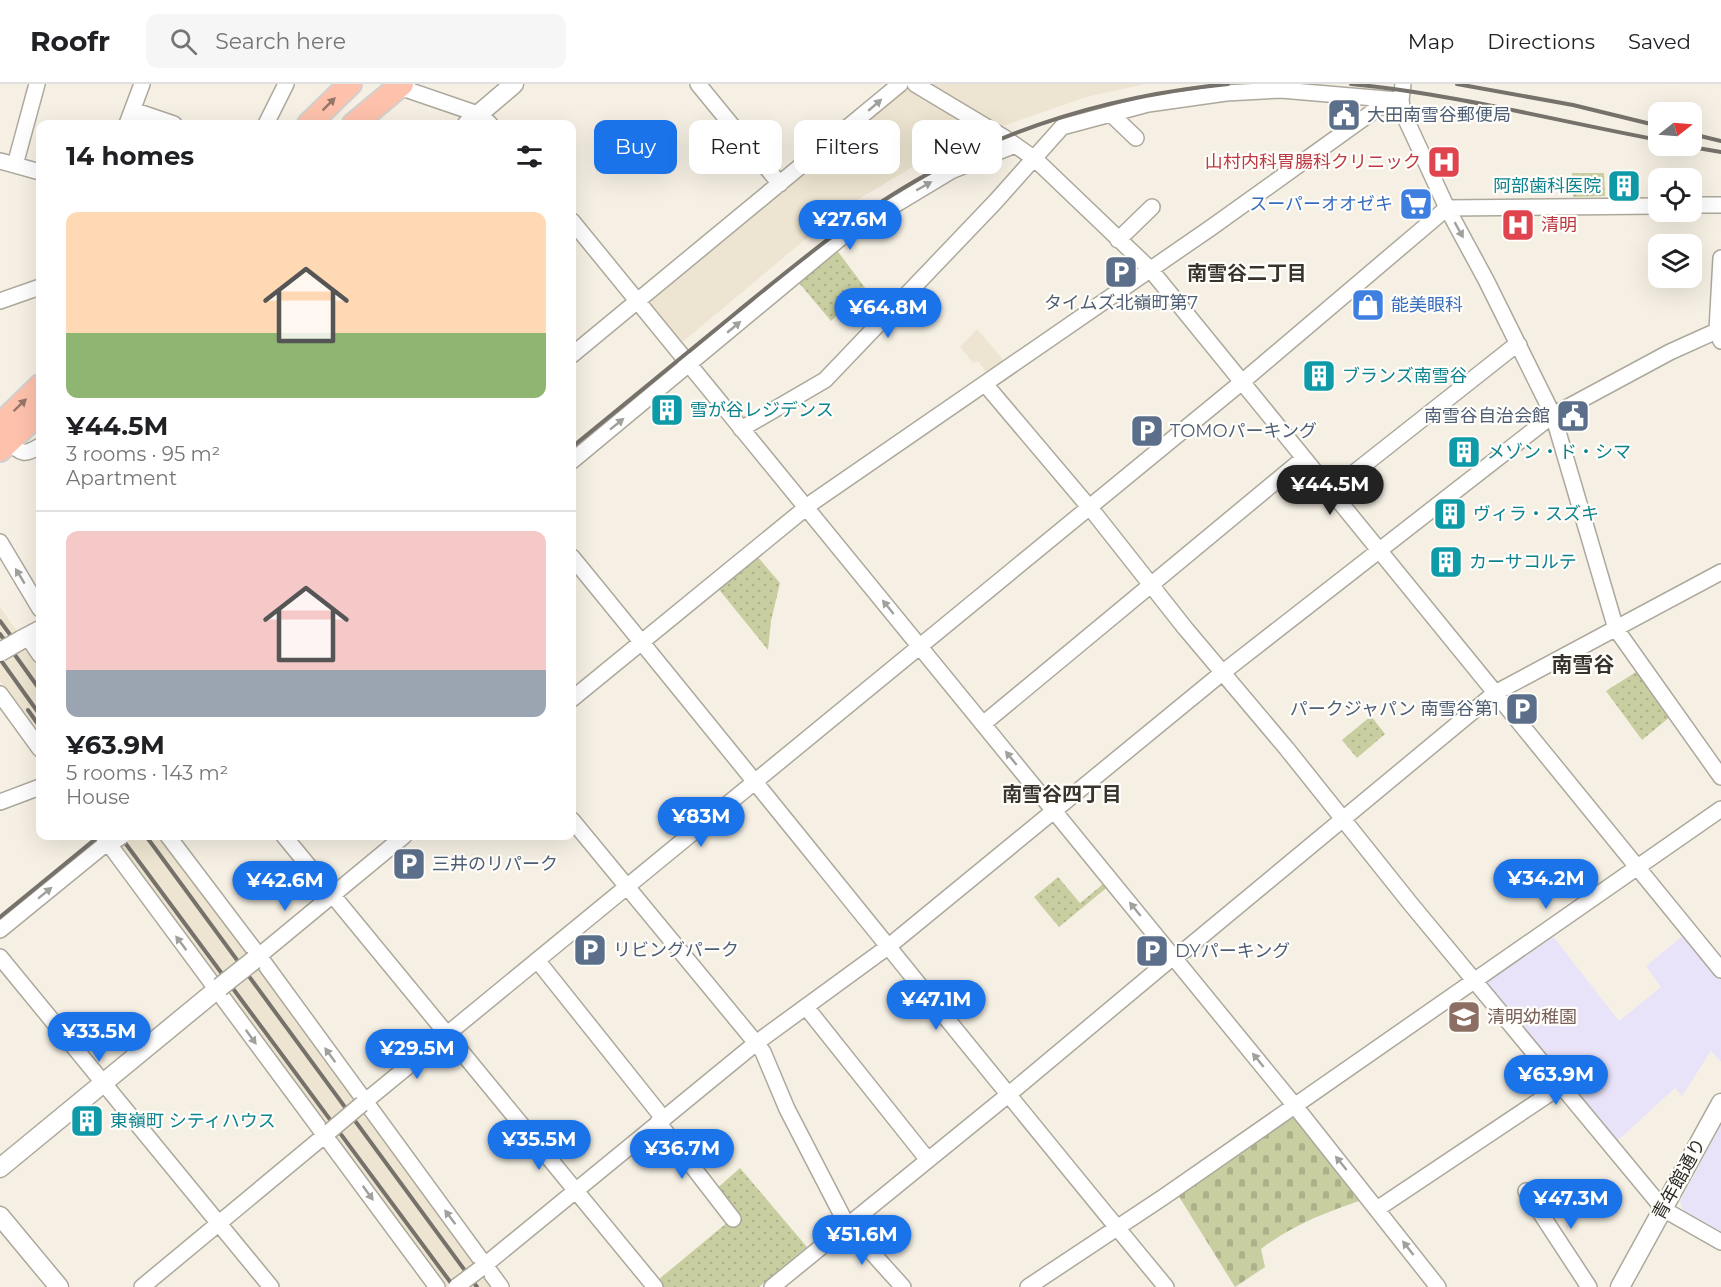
<!DOCTYPE html>
<html lang="en">
<head>
<meta charset="utf-8">
<style>
	:root { --surface:#fff; --page:#f6f6f6; --text:#202124; --muted:#757577; --line:#e0e0e0; --accent:#1a73e8 }
	body { margin:0; font-family:Montserrat,"Noto Sans JP",sans-serif; background:var(--page); color:var(--text); height:100vh; display:flex; flex-direction:column; font-size:22px; white-space:nowrap }
	* { box-sizing:border-box; margin:0 }
	p { font-size:20px; color:var(--muted) }
	.icon { flex:none; width:33px; height:33px; fill:none; stroke:currentColor; stroke-width:2; stroke-linecap:round; stroke-linejoin:round }
	.map { position:relative; flex:1; overflow:hidden }
	.details { position:absolute; left:36px; top:36px; width:540px; height:720px; display:flex; flex-direction:column; background:var(--surface); border-radius:12px; box-shadow:0 6px 24px #0002 }
	.details>* { flex:none }
	.hud { position:absolute; left:594px; top:36px; width:570px; height:54px; display:flex; gap:12px }
	.needle { width:39px; rotate:73deg }
	.tools { position:absolute; left:1648px; top:18px; display:grid; gap:12px }
	.tools a { display:grid; place-items:center; width:54px; height:54px; border-radius:12px; background:var(--surface); box-shadow:0 6px 24px #0002; font-size:30px }
	.price { position:absolute; translate:-50% -51px; padding:0 14px; border-radius:21px; background:var(--accent); color:#fff; font-size:20px; line-height:39px; filter:drop-shadow(0 2px 3px #0008) }
	.price::after { content:''; position:absolute; left:50%; top:36px; width:18px; height:14px; margin-left:-9px; background:inherit; clip-path:polygon(0 0,100% 0,50% 100%) }
	.price.active { background:#222; color:#fff }
	ul { padding:0; list-style:none }
	li { display:grid; align-content:center; gap:12px; height:318px; padding:0 30px }
	li+li { border-top:2px solid var(--line) }
	li span { display:grid; place-items:center; height:186px; border-radius:12px; color:#555 }
	li>.icon { margin-inline-start:auto }
	span .icon { width:108px; height:108px; fill:#fffc; stroke-width:1 }
	li b { font-size:26px }
	h2 { display:flex; justify-content:space-between; align-items:center; height:72px; padding:0 30px; font-size:26px }
	.tag { padding:0 21px; border-radius:12px; background:var(--surface); box-shadow:0 6px 24px #0002; font-size:21px; line-height:54px }
	.tag.active { background:var(--accent); color:#fff }
	header { display:flex; align-items:center; gap:36px; box-sizing:border-box; height:84px; padding:0 30px; background:var(--surface); border-bottom:2px solid var(--line) }
	header strong { font-size:28px }
	nav { display:flex; gap:33px; margin-inline-start:auto; font-size:21px }
	.search { width:420px; height:54px; background:var(--page); display:flex; align-items:center; gap:15px; box-sizing:border-box; padding:0 21px; border-radius:12px; color:var(--muted); font-size:22px }
	.map>svg:first-child { display:block }
</style>
</head>
<body>
<header>
<strong>Roofr</strong>
<div class="search"><svg class="icon" aria-label="search" viewBox="0 0 24 24"><circle cx="10" cy="10" r="6"/><path d="M15 15l6 6"/></svg>Search here</div>
<nav><a>Map</a><a>Directions</a><a>Saved</a></nav>
</header>
<div class="map">
<svg width="1721" height="1203" viewBox="0 0 1721 1203">
	<defs>
		<pattern id="cemetery-stones" width="16" height="16" patternUnits="userSpaceOnUse" patternTransform="scale(1.5)"><rect width="16" height="16" fill="#c9cea1"/><path d="M2 7V4a2 2 0 0 1 4 0v3zM10 15v-3a2 2 0 0 1 4 0v3z" fill="#adb18a"/></pattern>
		<pattern id="park-dots" width="8" height="8" patternUnits="userSpaceOnUse" patternTransform="scale(1.5)"><rect width="8" height="8" fill="#c9cea1"/><path d="M2 2h.1M6 6h.1" fill="none" stroke="#adb18a" stroke-width="1.8" stroke-linecap="round"/></pattern>
	</defs>
	<rect width="100%" height="100%" fill="#f6f0e4"/>
	<!-- built -->
	<path fill="#ede5d1" d="M 932,0 L 1146,0 L 1086,13 L 1000,43 Z
		M 903,6 L 910,6 L 983,48 L 931,72 L 852,119 L 819,144 L 680,260 L 645,218 Z
		M 977,245 L 1007,280 L 989,292 L 978,277 L 973,279 L 960,263 Z
		M 0,523 L 40,580 L 40,653 L 0,597 Z
		M 113,752 L 163,752 L 495,1203 L 447,1203 Z"/>
	<!-- education -->
	<path fill="#e9e3f9" d="M 1685,850 L 1721,896 L 1721,978 L 1711,967 L 1682,1012 L 1675,1004 L 1615,1059 L 1483,898 L 1552,851 L 1619,937 L 1661,903 L 1646,882 Z
		M 1721,1041 L 1721,1150 L 1684,1128 L 1680,1117 Z"/>
	<!-- cemetery -->
	<path fill="url(#cemetery-stones)" d="M 1295,1030 L 1362,1116 C 1326,1128 1291,1142 1261,1165 L 1265,1183 L 1235,1203 L 1178,1111 Z"/>
	<!-- park -->
	<path fill="url(#park-dots)" d="M 1572,89 L 1604,89 L 1605,112 L 1573,113 Z
		M 833,161 L 866,205 L 831,237 L 794,193 Z
		M 756,471 L 780,499 L 771,537 L 768,566 L 717,503 Z
		M 1639,586 L 1671,632 L 1642,656 L 1606,607 Z
		M 1371,632 L 1385,650 L 1357,674 L 1342,656 Z
		M 1058,793 L 1080,819 L 1107,797 L 1110,801 L 1059,843 L 1034,813 Z
		M 740,1084 L 807,1163 L 759,1203 L 663,1203 L 658,1196 L 734,1133 L 714,1107 Z"/>
	<g fill="none" stroke-linecap="round" stroke-linejoin="round">
		<defs>
			<path id="minor" d="M 698,0 L 780,100
				M 915,0 L 1005,54 L 1035,75 L 1150,185 L 1721,886
				M 1403,0 L 1401,16 L 1403,29 L 1447,124 L 1486,196 L 1553,331 L 1616,545 L 1721,693
				M 399,3 L 478,30 L 490,40
				M 133,26 L 174,40
				M 1111,30 L 1136,54
				M 127,40 L 142,0
				M 266,40 L 286,0
				M 0,77 L 40,88
				M 15,81 L 37,0
				M 1692,121 L 1721,121
				M 572,137 L 1295,1022 L 1438,1203
				M 1118,156 L 1152,123
				M 1721,174 L 1717,246 L 1721,257
				M 0,217 L 40,203
				M 572,271 L 900,0
				M 985,300 L 1095,430 L 1185,544 L 1287,665 L 1410,819 L 1656,1116 L 1663,1125 L 1721,1158
				M 741,345 L 825,296 L 996,117 L 1062,43 L 1148,20 L 1226,9 L 1281,6 L 1398,16
				M 9,357 C 22,371 24,371 40,362
				M 572,377 L 843,152 L 951,87 L 1015,61
				M 1331,407 L 1512,264 L 1519,261
				M 0,458 L 40,525
				M 572,473 C 771,716 966,961 1166,1203
				M 27,552 L 40,571
				M 0,610 L 40,665
				M 572,615 L 813,418 L 1212,143 L 1378,24 L 1401,16
				M 983,640 L 1304,374
				M 0,718 L 40,703
				M 572,736 L 756,959 L 763,968 L 787,1025 L 847,1141 L 903,1203
				M 103,752 L 437,1203
				M 168,752 L 259,872 L 501,1203
				M 284,752 L 655,1203
				M 0,846 L 108,758 L 115,756
				M 0,873 L 271,1203
				M 254,876 L 404,752
				M 537,876 L 663,1034
				M 806,923 L 928,1076
				M 362,1020 L 1242,298 L 1447,124 L 1659,122
				M 658,1038 L 733,1135
				M 1526,1107 L 1589,1203
				M 1377,1125 L 1561,1002
				M 480,1185 L 756,959 L 889,862 L 1222,589 L 1553,331 L 1670,268 L 1721,245
				M 142,1203 L 330,1047
				M 772,1203 L 1008,1011 L 1173,873 L 1185,866 L 1495,609 L 1721,488
				M 1028,1203 L 1165,1112 L 1721,725"/>
			<path id="tertiary" d="M 467,40 L 514,0
				M 21,556 L 40,546
				M 0,1084 L 220,903
				M 0,1132 L 59,1203
				M 1620,1203 L 1721,1019"/>
			<path id="primary" d="M 309,40 L 350,0
				M 354,40 L 402,0
				M 0,341 L 40,302
				M 0,366 L 40,328"/>
		</defs>
		<!-- minor casing -->
		<use href="#minor" stroke="#ada89c" stroke-width="18"/>
		<!-- tertiary casing -->
		<use href="#tertiary" stroke="#ada89c" stroke-width="21"/>
		<!-- primary casing -->
		<use href="#primary" stroke="#d1d0cf" stroke-width="26"/>
		<!-- minor -->
		<use href="#minor" stroke="#fff" stroke-width="15"/>
		<!-- tertiary -->
		<use href="#tertiary" stroke="#fff" stroke-width="18"/>
		<!-- primary -->
		<use href="#primary" stroke="#fec2ac" stroke-width="22"/>
		<!-- rail -->
		<path stroke="#76726b" stroke-width="4" d="M 1351,0 C 1455,10 1556,37 1659,56
			M 1457,0 L 1573,21 L 1659,42
			M 1692,50 L 1721,57
			M 1686,62 L 1721,68
			M 572,363 C 627,318 682,273 737,228 C 801,176 864,123 937,85 C 1027,37 1127,10 1228,0
			M 0,537 L 14,556
			M 0,550 L 40,606
			M 0,575 L 40,631
			M 28,626 L 40,643
			M 120,752 L 454,1203
			M 146,752 L 477,1203
			M 0,833 L 99,752"/>
		<defs>
			<path id="minor-bridge" d="M 116,756 L 122,752
				M 330,1047 L 362,1020
				M 456,1203 L 480,1185"/>
			<path id="tertiary-bridge" d="M 0,568 L 21,556
				M 220,903 L 254,876"/>
		</defs>
		<!-- minor-bridge casing -->
		<use href="#minor-bridge" stroke="#ada89c" stroke-width="18" stroke-linecap="butt"/>
		<!-- tertiary-bridge casing -->
		<use href="#tertiary-bridge" stroke="#ada89c" stroke-width="21" stroke-linecap="butt"/>
		<!-- minor-bridge -->
		<use href="#minor-bridge" stroke="#fff" stroke-width="15"/>
		<!-- tertiary-bridge -->
		<use href="#tertiary-bridge" stroke="#fff" stroke-width="18"/>
	</g>
	<!-- one-way arrows -->
	<defs><path id="oneway-solid" d="M-6-.8H1V-3.2L6.5 0L1 3.2V.8H-6Z" transform="scale(1.5)"/></defs>
	<g fill="#967669">
		<use href="#oneway-solid" transform="translate(329 20) rotate(-45)"/>
		<use href="#oneway-solid" transform="translate(20 321) rotate(-44)"/>
	</g>
	<g fill="#a0a09d">
		<use href="#oneway-solid" transform="translate(875 21) rotate(-41)"/>
		<use href="#oneway-solid" transform="translate(924 102) rotate(-30)"/>
		<use href="#oneway-solid" transform="translate(1459 146) rotate(61)"/>
		<use href="#oneway-solid" transform="translate(734 243) rotate(-40)"/>
		<use href="#oneway-solid" transform="translate(617 340) rotate(-39)"/>
		<use href="#oneway-solid" transform="translate(20 492) rotate(-121)"/>
		<use href="#oneway-solid" transform="translate(888 523) rotate(-129)"/>
		<use href="#oneway-solid" transform="translate(1011 674) rotate(-129)"/>
		<use href="#oneway-solid" transform="translate(45 809) rotate(-39)"/>
		<use href="#oneway-solid" transform="translate(1135 825) rotate(-129)"/>
		<use href="#oneway-solid" transform="translate(181 859) rotate(-127)"/>
		<use href="#oneway-solid" transform="translate(251 953) rotate(54)"/>
		<use href="#oneway-solid" transform="translate(330 971) rotate(-126)"/>
		<use href="#oneway-solid" transform="translate(1258 976) rotate(-129)"/>
		<use href="#oneway-solid" transform="translate(1341 1079) rotate(-129)"/>
		<use href="#oneway-solid" transform="translate(368 1109) rotate(54)"/>
		<use href="#oneway-solid" transform="translate(450 1133) rotate(-127)"/>
		<use href="#oneway-solid" transform="translate(1408 1164) rotate(-128)"/>
	</g>
	<!-- icons -->
	<defs>
		<symbol id="civic-square" viewBox="-11 -11 22 22"><rect x="-9" y="-9" width="18" height="18" rx="4" fill="#5c6f8a" stroke="#fffefb"/><path d="M-.6-6.5H3V-4.5H.6V-3L4-1V1h2V6H-6V1h2V-1L-.6-3ZM-1.2 2.5V6h2.4V2.5Z" fill="#fff"/></symbol>
		<symbol id="hospital-square" viewBox="-11 -11 22 22"><rect x="-9" y="-9" width="18" height="18" rx="4" fill="#e0444e" stroke="#fffefb"/><path d="M-5-5h3v3.5h4V-5h3V5h-3V1.5h-4V5h-3Z" fill="#fff"/></symbol>
		<symbol id="building-square" viewBox="-11 -11 22 22"><rect x="-9" y="-9" width="18" height="18" rx="4" fill="#0f9aa8" stroke="#fffefb"/><path d="M-4-6H4V6H1V3H-1V6H-4ZM-2.5-4.3h1.7v1.8h-1.7ZM.8-4.3h1.7v1.8H.8ZM-2.5-1h1.7V.8h-1.7ZM.8-1h1.7V.8H.8Z" fill="#fff"/></symbol>
		<symbol id="supermarket-square" viewBox="-11 -11 22 22"><rect x="-9" y="-9" width="18" height="18" rx="4" fill="#3f7fe0" stroke="#fffefb"/><path d="M-6-5.5h2.5l.6 2H6L4.5 2H-2.5L-4.4-4H-6ZM-1.5 3.2a1.3 1.3 0 1 0 .1 0ZM3 3.2a1.3 1.3 0 1 0 .1 0Z" fill="#fff"/></symbol>
		<symbol id="parking-square" viewBox="-11 -11 22 22"><rect x="-9" y="-9" width="18" height="18" rx="4" fill="#5c6f8a" stroke="#fffefb"/><path d="M-3.5-5.5H1a3.5 3.5 0 0 1 0 7H-1V5.5H-3.5ZM-1-3.4V-.6H.8a1.4 1.4 0 0 0 0-2.8Z" fill="#fff"/></symbol>
		<symbol id="shop-square" viewBox="-11 -11 22 22"><rect x="-9" y="-9" width="18" height="18" rx="4" fill="#3f7fe0" stroke="#fffefb"/><path d="M-5-2.5h2.3a2.7 3.5 0 0 1 5.4 0H5L5.5 6h-11ZM-1.5-2.5h3a1.5 2.3 0 0 0-3 0Z" fill="#fff"/></symbol>
		<symbol id="school-square" viewBox="-11 -11 22 22"><rect x="-9" y="-9" width="18" height="18" rx="4" fill="#8d6e63" stroke="#fffefb"/><path d="M0-5L7-2L0 1L-7-2ZM-4 1L0 2.5L4 1V4Q0 6-4 4Z" fill="#fff"/></symbol>
	</defs>
	<g fill-rule="evenodd">
		<use href="#civic-square" x="1325" y="12" width="38" height="38"/>
		<use href="#hospital-square" x="1425" y="59" width="38" height="38"/>
		<use href="#building-square" x="1605" y="83" width="38" height="38"/>
		<use href="#supermarket-square" x="1397" y="101" width="38" height="38"/>
		<use href="#hospital-square" x="1499" y="122" width="38" height="38"/>
		<use href="#parking-square" x="1102" y="169" width="38" height="38"/>
		<use href="#shop-square" x="1349" y="202" width="38" height="38"/>
		<use href="#building-square" x="1300" y="273" width="38" height="38"/>
		<use href="#building-square" x="648" y="307" width="38" height="38"/>
		<use href="#civic-square" x="1554" y="313" width="38" height="38"/>
		<use href="#parking-square" x="1128" y="328" width="38" height="38"/>
		<use href="#building-square" x="1445" y="349" width="38" height="38"/>
		<use href="#building-square" x="1431" y="411" width="38" height="38"/>
		<use href="#building-square" x="1427" y="459" width="38" height="38"/>
		<use href="#parking-square" x="1503" y="606" width="38" height="38"/>
		<use href="#parking-square" x="390" y="761" width="38" height="38"/>
		<use href="#parking-square" x="571" y="847" width="38" height="38"/>
		<use href="#parking-square" x="1133" y="848" width="38" height="38"/>
		<use href="#school-square" x="1445" y="914" width="38" height="38"/>
		<use href="#building-square" x="68" y="1018" width="38" height="38"/>
	</g>
	<g text-anchor="middle" stroke-width="4.5" stroke-linejoin="round" paint-order="stroke">
		<!-- service labels -->
		<g font-size="18" fill="#4e5e75" stroke="#fffefb" text-anchor="start">
			<text x="1367" y="37">大田南雪谷郵便局</text>
			<text x="1121" y="225" text-anchor="middle">タイムズ北嶺町第7</text>
			<text x="1550" y="338" text-anchor="end">南雪谷自治会館</text>
			<text x="1170" y="353">TOMOパーキング</text>
			<text x="1499" y="631" text-anchor="end">パークジャパン 南雪谷第1</text>
			<text x="432" y="786">三井のリパーク</text>
			<text x="613" y="872">リビングパーク</text>
			<text x="1175" y="873">DYパーキング</text>
		</g>
		<!-- health labels -->
		<g font-size="18" fill="#be3a42" stroke="#fffefb" text-anchor="end">
			<text x="1421" y="84">山村内科胃腸科クリニック</text>
			<text x="1541" y="147" text-anchor="start">清明</text>
		</g>
		<!-- culture labels -->
		<g font-size="18" fill="#0d838f" stroke="#fffefb" text-anchor="start">
			<text x="1601" y="108" text-anchor="end">阿部歯科医院</text>
			<text x="1342" y="298">ブランズ南雪谷</text>
			<text x="690" y="332">雪が谷レジデンス</text>
			<text x="1487" y="374">メゾン・ド・シマ</text>
			<text x="1473" y="436">ヴィラ・スズキ</text>
			<text x="1469" y="484">カーサコルテ</text>
			<text x="110" y="1043">東嶺町 シティハウス</text>
		</g>
		<!-- shop labels -->
		<g font-size="18" fill="#366cbe" stroke="#fffefb" text-anchor="end">
			<text x="1393" y="126">スーパーオオゼキ</text>
			<text x="1391" y="227" text-anchor="start">能美眼科</text>
		</g>
		<!-- education labels -->
		<g font-size="18" fill="#785e54" stroke="#fffefb" text-anchor="start">
			<text x="1487" y="939">清明幼稚園</text>
		</g>
		<!-- street labels -->
		<g font-size="18" fill="#2d2b26" stroke="#fffefb">
			<text transform="translate(1679 1095) rotate(-61)" y="6">青年館通り</text>
		</g>
		<!-- neighbourhood labels -->
		<g font-size="20" font-weight="bold" fill="#39342b" stroke="#fffefb">
			<text x="1247" y="196">南雪谷二丁目</text>
			<text x="1062" y="717">南雪谷四丁目</text>
		</g>
		<!-- quarter labels -->
		<g font-size="21" font-weight="bold" fill="#39342b" stroke="#fffefb">
			<text x="1583" y="588">南雪谷</text>
		</g>
	</g>
</svg>
<div class="tools">
<a><svg class="needle" viewBox="-14 -14 28 28"><path d="M0-13l5 13h-10z" fill="#e53935"/><path d="M0 13l5-13h-10z" fill="#757577"/></svg></a>
<a><svg class="icon" aria-label="locate" viewBox="0 0 24 24"><circle cx="12" cy="12" r="6"/><path d="M12 2v4M12 18v4M2 12h4M18 12h4"/></svg></a>
<a><svg class="icon" aria-label="layers" viewBox="0 0 24 24"><path d="M12 4l9 5-9 5-9-5zM3 14l9 5 9-5"/></svg></a>
</div>
<b class="price" style="left:850px;top:167px">¥27.6M</b>
<b class="price" style="left:888px;top:255px">¥64.8M</b>
<b class="price active" style="left:1330px;top:432px">¥44.5M</b>
<b class="price" style="left:701px;top:764px">¥83M</b>
<b class="price" style="left:1546px;top:826px">¥34.2M</b>
<b class="price" style="left:285px;top:828px">¥42.6M</b>
<b class="price" style="left:936px;top:947px">¥47.1M</b>
<b class="price" style="left:99px;top:979px">¥33.5M</b>
<b class="price" style="left:417px;top:996px">¥29.5M</b>
<b class="price" style="left:1556px;top:1022px">¥63.9M</b>
<b class="price" style="left:539px;top:1087px">¥35.5M</b>
<b class="price" style="left:682px;top:1096px">¥36.7M</b>
<b class="price" style="left:1571px;top:1146px">¥47.3M</b>
<b class="price" style="left:862px;top:1182px">¥51.6M</b>
<div class="hud">
<a class="tag active">Buy</a>
<a class="tag">Rent</a>
<a class="tag">Filters</a>
<a class="tag">New</a>
</div>
<section class="details">
<h2>14 homes<svg class="icon" aria-label="filters" viewBox="0 0 24 24"><path d="M4 7h16M4 17h16"/><circle cx="9" cy="7" r="2"/><circle cx="15" cy="17" r="2"/></svg></h2>
<ul>
<li><span style="background:linear-gradient(#ffd9b3 65%,#8fb573 0)"><svg class="icon" aria-label="home" viewBox="0 0 24 24"><path d="M3 11l9-7 9 7M6 9v11h12V9"/></svg></span><div><b>¥44.5M</b><p>3 rooms · 95 m²</p><p>Apartment</p></div></li>
<li><span style="background:linear-gradient(#f6c9c9 75%,#9aa5b1 0)"><svg class="icon" aria-label="home" viewBox="0 0 24 24"><path d="M3 11l9-7 9 7M6 9v11h12V9"/></svg></span><div><b>¥63.9M</b><p>5 rooms · 143 m²</p><p>House</p></div></li>
</ul>
</section>
</div>
</body>
</html>
